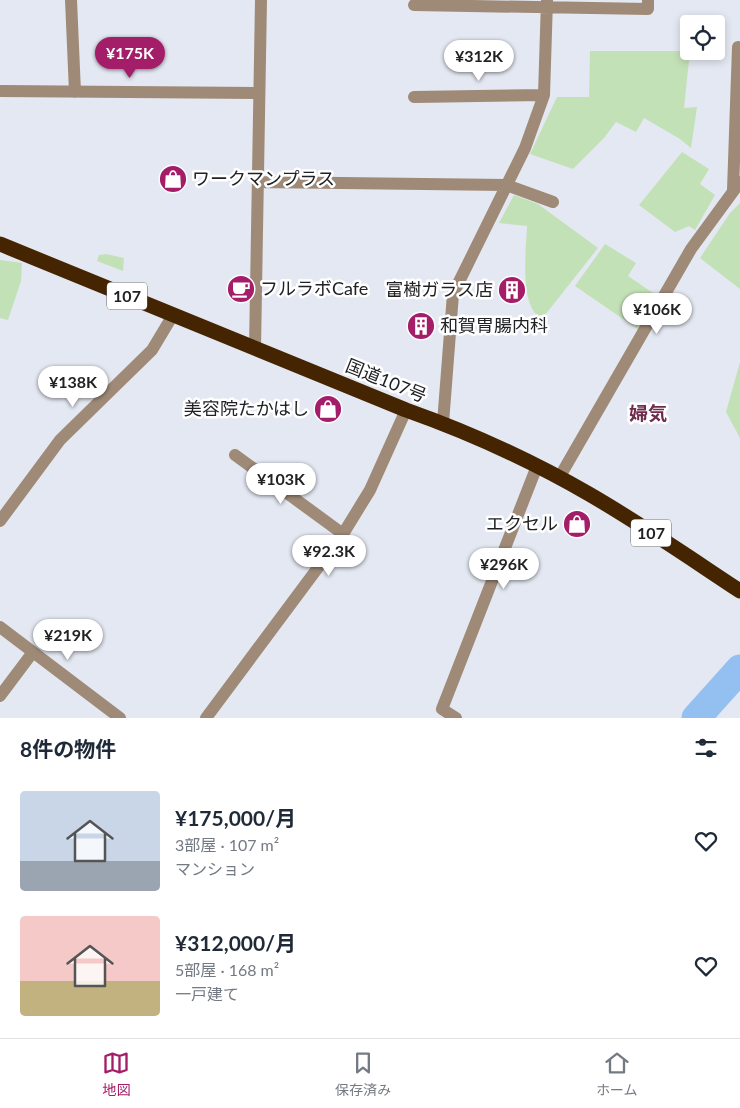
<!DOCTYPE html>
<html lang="ja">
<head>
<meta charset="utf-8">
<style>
	:root { --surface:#fff; --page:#f2f2f3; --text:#1f2937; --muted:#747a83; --line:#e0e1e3; --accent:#a41d68 }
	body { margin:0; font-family:Lato,"Noto Sans JP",sans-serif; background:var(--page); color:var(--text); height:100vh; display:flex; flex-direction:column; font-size:19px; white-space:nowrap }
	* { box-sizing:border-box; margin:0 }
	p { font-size:16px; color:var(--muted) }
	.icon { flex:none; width:28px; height:28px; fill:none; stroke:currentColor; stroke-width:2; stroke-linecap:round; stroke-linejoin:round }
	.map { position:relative; height:718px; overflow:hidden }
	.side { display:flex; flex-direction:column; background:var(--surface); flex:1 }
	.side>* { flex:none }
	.buttons { position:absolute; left:680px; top:15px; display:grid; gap:10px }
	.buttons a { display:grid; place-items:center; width:45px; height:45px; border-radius:5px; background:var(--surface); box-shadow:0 2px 8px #0003; font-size:25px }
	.price { position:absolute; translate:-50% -42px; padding:0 11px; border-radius:18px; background:#fff; color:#222; font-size:16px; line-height:32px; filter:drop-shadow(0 1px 2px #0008) }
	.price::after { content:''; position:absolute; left:50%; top:30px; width:15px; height:11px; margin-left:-8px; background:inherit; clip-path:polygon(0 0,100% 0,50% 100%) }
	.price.current { background:var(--accent); color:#fff }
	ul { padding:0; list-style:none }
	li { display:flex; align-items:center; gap:15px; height:125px; padding:0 20px }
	li span { display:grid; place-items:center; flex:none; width:140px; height:100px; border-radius:5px; color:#555 }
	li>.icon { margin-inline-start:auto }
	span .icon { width:60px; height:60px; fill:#fffc; stroke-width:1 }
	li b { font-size:21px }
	h2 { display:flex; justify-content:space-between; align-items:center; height:60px; padding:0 20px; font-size:21px }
	.tabs { display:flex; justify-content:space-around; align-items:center; height:70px; border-top:1px solid var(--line); background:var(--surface); font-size:14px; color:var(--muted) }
	.tabs a { display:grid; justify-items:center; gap:2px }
	.tabs .current { color:var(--accent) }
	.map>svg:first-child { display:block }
</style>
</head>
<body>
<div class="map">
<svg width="740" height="718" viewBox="0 0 740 718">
	<rect width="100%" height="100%" fill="#e4e8f2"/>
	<!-- green -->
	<path fill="#c3e1b7" d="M 590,51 L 690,51 L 684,108 L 697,107 L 691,148 L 680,139 L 644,118 L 636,132 L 616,122 L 604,138 L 573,169 L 530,154 L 557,97 L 589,97 Z
		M 682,152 L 709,169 L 700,184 L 715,195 L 695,230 L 689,226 L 675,232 L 639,205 Z
		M 514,195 L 538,204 L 598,248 L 545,315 L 538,316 C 520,302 526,249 527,226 L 499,223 Z
		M 740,203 L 740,289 L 700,258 L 730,213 Z
		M 605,244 L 636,263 L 628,276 L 656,295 L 639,330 L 575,286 Z
		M 106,254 L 124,258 L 123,271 L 97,261 L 99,255 Z
		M 0,260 L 22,263 L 21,281 L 8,320 L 0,318 Z
		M 740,362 L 740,438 L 726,412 Z"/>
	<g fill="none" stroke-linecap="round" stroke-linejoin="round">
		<!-- river -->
		<path stroke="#93c0f0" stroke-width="29" d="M 696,718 L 740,669"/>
		<!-- minor -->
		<path stroke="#9f8a77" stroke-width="12" d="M 71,0 L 75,92
			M 414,5 L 648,9 L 648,0
			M 0,91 L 259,93
			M 414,97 L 544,95
			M 258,182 L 506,185 L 553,202
			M 733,190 L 738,47
			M 255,348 L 261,0
			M 443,423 L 453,294 L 525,148 L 544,95 L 547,0
			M 235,455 L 343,534
			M 559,478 L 691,249 L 740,182
			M 0,521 L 60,440 L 152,350 L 173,315
			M 0,627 L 120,718
			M 0,696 L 33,652
			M 206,718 L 343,534 L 370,490 L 406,410
			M 456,718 L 442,709 L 537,466"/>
		<!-- highway -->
		<path stroke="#452501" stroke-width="15" d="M 0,244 L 406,410 C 468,432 532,461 589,494 C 641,524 690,558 740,591"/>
	</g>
	<!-- icons -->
	<defs>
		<symbol id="shop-disc" viewBox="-11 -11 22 22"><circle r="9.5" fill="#a41d68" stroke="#fff"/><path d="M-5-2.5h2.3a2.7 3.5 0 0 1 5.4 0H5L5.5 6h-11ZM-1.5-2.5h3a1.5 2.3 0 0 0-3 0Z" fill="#fff"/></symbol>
		<symbol id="cafe-disc" viewBox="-11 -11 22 22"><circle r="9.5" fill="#a41d68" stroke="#fff"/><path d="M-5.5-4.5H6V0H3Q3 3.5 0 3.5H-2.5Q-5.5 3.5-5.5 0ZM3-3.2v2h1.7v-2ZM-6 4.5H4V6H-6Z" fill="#fff"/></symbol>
		<symbol id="building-disc" viewBox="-11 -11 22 22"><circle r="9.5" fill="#a41d68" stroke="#fff"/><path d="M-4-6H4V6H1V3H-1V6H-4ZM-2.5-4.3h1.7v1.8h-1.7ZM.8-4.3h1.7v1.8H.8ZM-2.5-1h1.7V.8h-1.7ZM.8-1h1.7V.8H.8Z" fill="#fff"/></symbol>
	</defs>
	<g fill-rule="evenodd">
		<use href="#shop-disc" x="157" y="163" width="32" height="32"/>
		<use href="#cafe-disc" x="225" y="273" width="32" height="32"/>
		<use href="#building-disc" x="496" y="274" width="32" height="32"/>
		<use href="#building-disc" x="405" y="310" width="32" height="32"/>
		<use href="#shop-disc" x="312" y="393" width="32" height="32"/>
		<use href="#shop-disc" x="561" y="508" width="32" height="32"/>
	</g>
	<g text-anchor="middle" stroke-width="5" stroke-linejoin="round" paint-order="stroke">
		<!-- shield labels -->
		<g fill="#fff" stroke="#636466" stroke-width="1">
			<rect x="107" y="282.5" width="40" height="27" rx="4"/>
			<rect x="631" y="519.5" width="40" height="27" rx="4"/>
		</g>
		<g font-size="16" font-weight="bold" fill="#202124">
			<text x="127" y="302">107</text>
			<text x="651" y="539">107</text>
		</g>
		<!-- poi labels -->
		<g font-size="18" fill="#202124" stroke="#fff" text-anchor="start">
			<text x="192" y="185">ワークマンプラス</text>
			<text x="260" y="295">フルラボCafe</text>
			<text x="493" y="296" text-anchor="end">富樹ガラス店</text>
			<text x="440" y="332">和賀胃腸内科</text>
			<text x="309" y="415" text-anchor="end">美容院たかはし</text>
			<text x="558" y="530" text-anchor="end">エクセル</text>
		</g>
		<!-- street labels -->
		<g font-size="18" fill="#202124" stroke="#fff">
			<text transform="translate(386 381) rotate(22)" y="6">国道107号</text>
		</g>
		<!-- neighbourhood labels -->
		<g font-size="19" font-weight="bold" fill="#6e2c4c" stroke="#fff">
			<text x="648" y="420">婦気</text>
		</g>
	</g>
</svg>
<div class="buttons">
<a><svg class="icon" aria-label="locate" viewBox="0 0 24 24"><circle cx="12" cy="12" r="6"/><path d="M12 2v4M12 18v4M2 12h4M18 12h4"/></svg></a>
</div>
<b class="price current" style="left:130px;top:79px">¥175K</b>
<b class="price" style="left:479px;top:82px">¥312K</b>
<b class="price" style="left:657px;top:335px">¥106K</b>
<b class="price" style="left:73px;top:408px">¥138K</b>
<b class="price" style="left:281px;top:505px">¥103K</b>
<b class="price" style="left:329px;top:577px">¥92.3K</b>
<b class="price" style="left:504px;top:590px">¥296K</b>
<b class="price" style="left:68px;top:661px">¥219K</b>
</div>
<section class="side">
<h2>8件の物件<svg class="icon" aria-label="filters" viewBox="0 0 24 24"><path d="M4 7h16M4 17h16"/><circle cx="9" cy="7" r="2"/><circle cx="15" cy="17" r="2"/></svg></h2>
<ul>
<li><span style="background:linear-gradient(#c9d6e8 70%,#9aa5b1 0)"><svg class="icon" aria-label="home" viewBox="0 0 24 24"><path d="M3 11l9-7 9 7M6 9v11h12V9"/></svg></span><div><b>¥175,000/月</b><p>3部屋 · 107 m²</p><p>マンション</p></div><svg class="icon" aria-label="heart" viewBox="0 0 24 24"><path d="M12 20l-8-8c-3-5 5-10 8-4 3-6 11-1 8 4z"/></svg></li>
<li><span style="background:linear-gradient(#f6c9c9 65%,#c2b280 0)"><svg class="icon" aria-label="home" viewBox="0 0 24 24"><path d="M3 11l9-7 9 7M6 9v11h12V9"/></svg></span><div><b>¥312,000/月</b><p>5部屋 · 168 m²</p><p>一戸建て</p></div><svg class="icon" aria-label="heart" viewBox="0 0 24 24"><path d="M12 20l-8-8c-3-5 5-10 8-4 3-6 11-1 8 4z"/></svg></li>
</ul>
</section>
<nav class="tabs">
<a class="current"><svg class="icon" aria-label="map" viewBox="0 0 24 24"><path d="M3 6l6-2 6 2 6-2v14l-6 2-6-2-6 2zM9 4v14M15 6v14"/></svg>地図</a>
<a><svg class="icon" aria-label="saved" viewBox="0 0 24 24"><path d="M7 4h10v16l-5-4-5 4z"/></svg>保存済み</a>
<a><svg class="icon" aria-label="home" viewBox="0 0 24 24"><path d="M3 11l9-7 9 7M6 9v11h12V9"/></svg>ホーム</a>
</nav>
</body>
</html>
